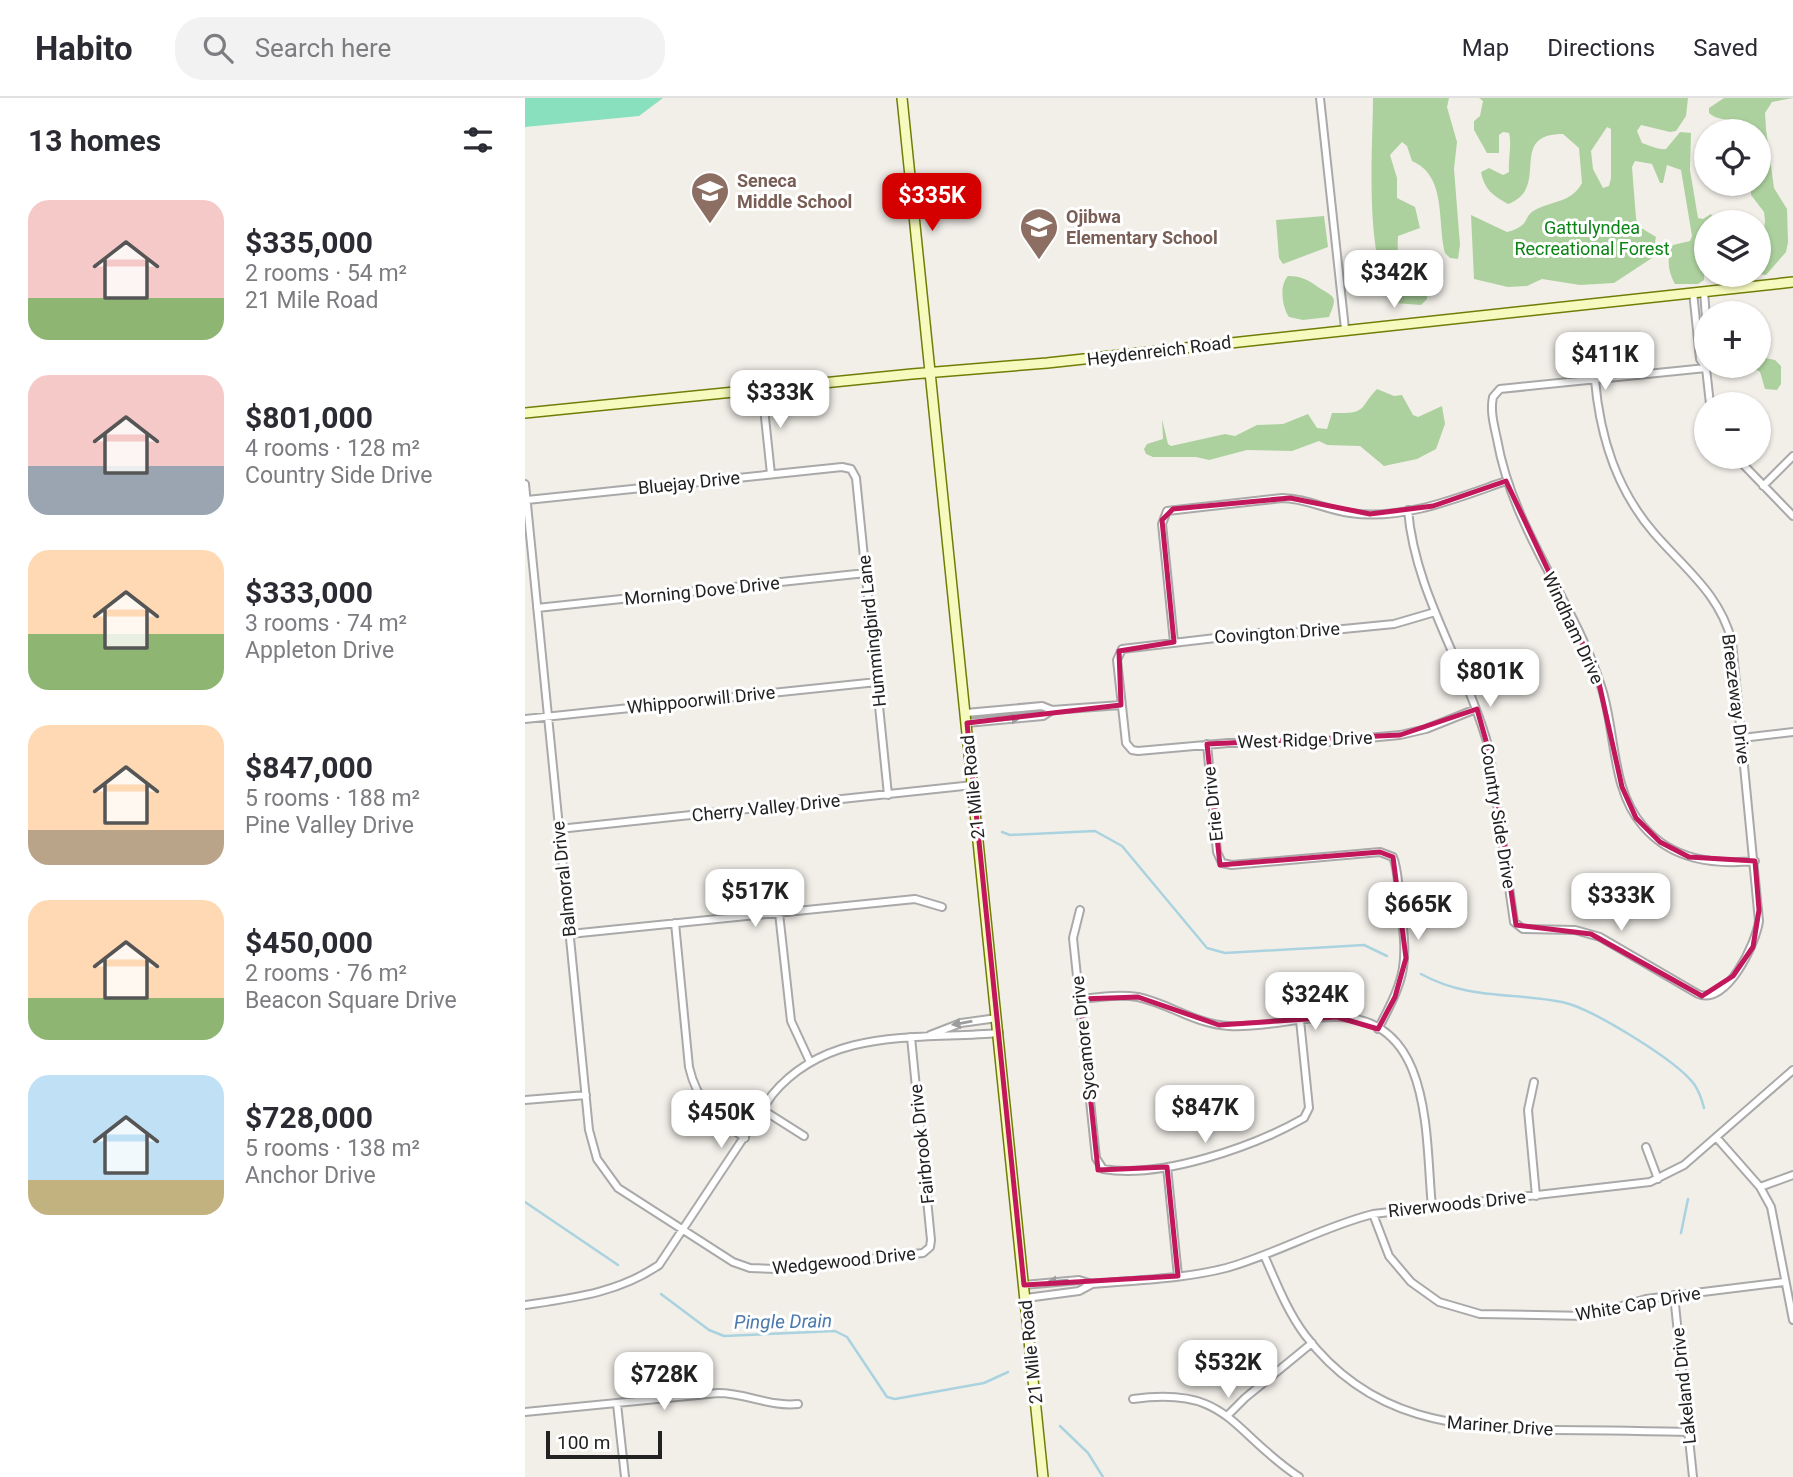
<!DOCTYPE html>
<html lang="en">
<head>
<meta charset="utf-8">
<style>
	:root { --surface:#fff; --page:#f2f2f3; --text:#2b2b33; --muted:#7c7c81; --line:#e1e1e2; --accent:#d40000 }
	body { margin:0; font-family:Roboto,sans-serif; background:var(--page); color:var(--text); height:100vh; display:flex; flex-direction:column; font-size:26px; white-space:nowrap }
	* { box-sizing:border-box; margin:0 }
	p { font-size:23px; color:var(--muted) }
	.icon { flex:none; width:38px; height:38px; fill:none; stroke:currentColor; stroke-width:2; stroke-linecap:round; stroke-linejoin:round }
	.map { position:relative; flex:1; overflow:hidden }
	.side { display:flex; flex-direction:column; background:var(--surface); width:525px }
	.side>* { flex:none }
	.buttons { position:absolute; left:1169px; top:21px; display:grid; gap:14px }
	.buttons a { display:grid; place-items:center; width:77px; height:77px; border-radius:50%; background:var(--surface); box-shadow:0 2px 5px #0004; font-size:35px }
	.scale { position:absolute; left:21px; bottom:18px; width:116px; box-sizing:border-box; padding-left:7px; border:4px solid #222; border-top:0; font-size:19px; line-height:24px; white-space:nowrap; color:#222; -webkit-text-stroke:5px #fff; paint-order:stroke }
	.price { position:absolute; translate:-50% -60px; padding:0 16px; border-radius:14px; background:#fff; color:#222; font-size:23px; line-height:46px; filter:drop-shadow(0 2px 4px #0008) }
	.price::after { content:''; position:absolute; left:50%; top:42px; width:21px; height:16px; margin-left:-10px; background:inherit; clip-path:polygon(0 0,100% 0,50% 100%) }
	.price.selected { background:var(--accent); color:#fff }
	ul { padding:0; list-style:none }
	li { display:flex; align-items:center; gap:21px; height:175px; padding:0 28px }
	li span { display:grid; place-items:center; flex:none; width:196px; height:140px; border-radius:21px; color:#555 }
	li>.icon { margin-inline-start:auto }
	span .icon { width:84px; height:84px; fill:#fffc; stroke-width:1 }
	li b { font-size:30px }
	h2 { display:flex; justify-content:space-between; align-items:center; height:84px; padding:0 28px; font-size:30px }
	header { display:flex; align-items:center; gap:42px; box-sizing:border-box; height:98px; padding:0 35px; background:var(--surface); border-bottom:2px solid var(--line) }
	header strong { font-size:33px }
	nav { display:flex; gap:38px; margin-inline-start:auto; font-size:24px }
	.search { width:490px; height:63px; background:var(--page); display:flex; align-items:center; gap:18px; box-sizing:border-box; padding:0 24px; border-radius:28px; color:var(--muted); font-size:26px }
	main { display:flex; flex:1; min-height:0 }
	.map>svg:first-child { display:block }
</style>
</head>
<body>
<header>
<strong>Habito</strong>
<div class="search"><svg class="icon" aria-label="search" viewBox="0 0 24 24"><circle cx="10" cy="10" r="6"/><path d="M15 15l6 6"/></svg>Search here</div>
<nav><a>Map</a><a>Directions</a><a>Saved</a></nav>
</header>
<main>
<section class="side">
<h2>13 homes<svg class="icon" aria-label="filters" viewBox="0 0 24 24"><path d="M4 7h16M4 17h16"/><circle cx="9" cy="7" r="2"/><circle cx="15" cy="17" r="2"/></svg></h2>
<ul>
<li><span style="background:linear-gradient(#f6c9c9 70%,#8fb573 0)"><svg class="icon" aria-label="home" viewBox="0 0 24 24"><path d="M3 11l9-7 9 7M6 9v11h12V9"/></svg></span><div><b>$335,000</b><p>2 rooms · 54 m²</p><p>21 Mile Road</p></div></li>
<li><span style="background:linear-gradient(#f6c9c9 65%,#9aa5b1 0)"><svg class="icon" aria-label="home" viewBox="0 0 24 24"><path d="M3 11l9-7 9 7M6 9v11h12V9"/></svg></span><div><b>$801,000</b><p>4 rooms · 128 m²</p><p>Country Side Drive</p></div></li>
<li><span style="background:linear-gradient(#ffd9b3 60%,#8fb573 0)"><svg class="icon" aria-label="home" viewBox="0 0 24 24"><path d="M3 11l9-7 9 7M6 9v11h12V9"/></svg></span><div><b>$333,000</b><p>3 rooms · 74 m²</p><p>Appleton Drive</p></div></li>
<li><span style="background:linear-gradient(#ffd9b3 75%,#b9a48a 0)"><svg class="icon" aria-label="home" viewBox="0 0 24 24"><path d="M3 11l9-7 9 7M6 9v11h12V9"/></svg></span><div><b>$847,000</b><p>5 rooms · 188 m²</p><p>Pine Valley Drive</p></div></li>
<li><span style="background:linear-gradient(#ffd9b3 70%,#8fb573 0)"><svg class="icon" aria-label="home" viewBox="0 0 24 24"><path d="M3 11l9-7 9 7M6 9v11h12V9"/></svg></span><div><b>$450,000</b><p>2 rooms · 76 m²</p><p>Beacon Square Drive</p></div></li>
<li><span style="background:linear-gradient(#bfe0f5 75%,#c2b280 0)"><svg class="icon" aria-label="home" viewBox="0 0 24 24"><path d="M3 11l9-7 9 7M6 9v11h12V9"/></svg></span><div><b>$728,000</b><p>5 rooms · 138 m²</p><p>Anchor Drive</p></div></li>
</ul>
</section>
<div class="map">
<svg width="1268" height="1379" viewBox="0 0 1268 1379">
	<rect width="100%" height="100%" fill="#f2efe9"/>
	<!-- forest -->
	<path fill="#add19e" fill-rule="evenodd" d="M 848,0 L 924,0 L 922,9 L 932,44 L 929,71 L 935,147 L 933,161 L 925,160 L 920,155 C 912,123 922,78 887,63 L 882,48 L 877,44 L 865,57 L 872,80 L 872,100 L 890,109 L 895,130 L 873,138 C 871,179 879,164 902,186 L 902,201 L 896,207 L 870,205 C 838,165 848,51 848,0 Z
		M 954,0 L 1163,0 L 1161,18 L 1151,33 L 1145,34 L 1116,27 L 1112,33 L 1117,45 C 1123,47 1134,52 1141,51 L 1155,34 L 1166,35 L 1165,72 L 1173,120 L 1178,121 L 1186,116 L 1192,124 L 1181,124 L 1179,182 L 1173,186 L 1150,186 C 1143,174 1141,159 1148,147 L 1165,143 L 1167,138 L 1156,72 L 1142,67 L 1138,85 L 1135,85 L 1127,66 L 1110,63 L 1107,69 L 1111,120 L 1113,128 L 1131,139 L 1127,160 L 1089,185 L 1055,187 L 1017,181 L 1002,188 L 983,189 L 949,181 L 946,117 L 982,134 C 1007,127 997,119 1010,112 C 1029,102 1046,105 1057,85 L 1054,50 L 1038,36 C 981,36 1027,90 983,106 C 968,98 959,91 956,74 L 964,70 L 978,77 L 984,74 C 983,61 987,47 984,35 L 978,34 L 974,37 L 974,55 L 962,55 L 949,32 L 949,23 L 955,18 L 958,3 ZM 1082,29 L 1086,31 L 1086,80 L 1084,88 L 1078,90 L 1068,71 L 1066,53 Z
		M 1199,0 L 1268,0 L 1247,4 L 1240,15 L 1241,31 L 1249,90 L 1262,111 L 1263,144 L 1261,154 L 1241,177 L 1234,176 L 1234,143 L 1238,138 L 1240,123 L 1239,114 L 1226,97 L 1226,86 L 1234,86 L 1234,33 L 1224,33 C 1218,18 1195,26 1184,15 L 1184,10 Z
		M 799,118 L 803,149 L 758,166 L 754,160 L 751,122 Z
		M 763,178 C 777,178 783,182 793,189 C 810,200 813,197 804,219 L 778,222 L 764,219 C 757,209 754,187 763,178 Z
		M 1235,259 L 1250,262 L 1256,268 L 1256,286 L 1252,292 L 1240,291 L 1235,274 L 1225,268 L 1234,268 Z
		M 852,291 L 869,298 L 877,297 L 888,317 L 893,319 L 917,308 L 920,326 L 911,351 L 892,361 L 859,368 L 835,348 L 802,347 L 794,343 L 767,353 L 722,352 L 684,362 L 671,359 L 628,359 L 621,356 L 619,351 L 622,346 L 638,341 L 637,321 L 643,346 L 646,348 L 700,336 L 710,338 L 732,327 L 758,326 L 783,316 L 792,330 L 802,331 L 807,315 C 843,316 833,311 852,291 Z"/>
	<!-- pitch -->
	<path fill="#88e0be" d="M 0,0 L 138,0 L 114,18 L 0,29 Z"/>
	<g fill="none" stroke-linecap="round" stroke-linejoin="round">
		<!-- stream -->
		<path stroke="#aad3df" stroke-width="2.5" d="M 477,734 L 485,737 L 570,733 L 597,748 L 682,850 L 700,855 L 839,847 L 862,858
			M 896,876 C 943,902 987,894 1037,904 C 1066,910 1151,962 1169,986 C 1174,993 1177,1002 1179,1010
			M 0,1104 L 93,1167
			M 1156,1135 L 1163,1101
			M 136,1196 L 184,1232 L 199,1238 L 310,1233 L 322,1239 L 362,1299 L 370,1301 L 459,1285 L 483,1274
			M 535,1328 L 563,1355 L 578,1379"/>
		<defs>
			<path id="street" d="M 795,0 L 820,231
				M 1179,193 L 1181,220
				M 1168,194 L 1175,261 L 1181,270 L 1185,306
				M 1181,270 L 975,291 L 968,299 C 965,313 969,327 972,341 C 988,433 1050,504 1077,591 C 1091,635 1086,692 1118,728 C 1147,762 1188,767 1230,763
				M 237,291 L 246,376
				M 1211,359 L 1268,418
				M 0,386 L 64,1032 L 72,1061 L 93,1090 L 208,1164 L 225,1170 L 252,1171 L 398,1155 L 405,1149 L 406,1142 L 386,939
				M 1238,388 L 1268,358
				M 2,402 L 317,369 L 326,371 L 331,380 L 363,697
				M 883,412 C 890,497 942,569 964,651 L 989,824 L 998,831 L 1050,832 L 1075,839 L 1173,896 C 1202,908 1231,845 1234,823 L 1207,544 C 1195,496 1160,471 1129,435 C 1091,391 1075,339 1070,282
				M 12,510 L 341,475
				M 910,514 L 869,526 L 788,534 L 733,535 L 597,551 L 592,562 L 601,645 L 607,652 L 613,653 L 703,645 L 790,645 L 875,637 L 901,631 L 951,611
				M 649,544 L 637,426 L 642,413 L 757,400 C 781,400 801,412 825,415 C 878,423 932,400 981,383
				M 441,615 L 517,608 L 527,612 L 596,607
				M 0,621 L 352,584
				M 442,625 L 518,618 L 527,612
				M 1217,640 L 1268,634
				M 682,646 L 692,754 L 697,765 L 707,767 L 855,754 L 868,759 C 873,771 873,787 875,801 C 882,865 884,873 853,931
				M 34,731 L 448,687
				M 555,812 L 548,840 L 571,1060 L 578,1071 C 636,1081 728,1049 779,1020 L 784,1010 L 775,922
				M 254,815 L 266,923 L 285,964
				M 150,825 L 164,969 C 172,1004 191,1021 220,1040
				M 45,836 L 390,801 L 417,809
				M 555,901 C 574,899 594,896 613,899 C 645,906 670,926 704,928 C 739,930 774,919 810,919 C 909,918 900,1041 907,1109
				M 405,937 L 436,925 L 472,920
				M 1009,984 L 1003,1012 L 1011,1098
				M 0,1002 L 61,997
				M 238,1012 L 279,1038
				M 1191,1039 L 1235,1089 L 1246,1109 L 1268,1222
				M 1121,1049 L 1133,1081
				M 642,1069 L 653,1178
				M 1235,1089 L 1268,1077
				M 848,1116 L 864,1158 L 886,1184 L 914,1204 L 955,1216 L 1062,1218 L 1121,1201 L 1259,1184
				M 739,1157 C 751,1184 762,1213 780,1237 C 845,1323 931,1330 1030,1332 C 1074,1332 1119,1333 1164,1334
				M 499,1187 L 554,1182 L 567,1186 C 611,1182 658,1181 701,1170 C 751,1156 797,1129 848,1116 L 1125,1084 L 1159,1067 L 1268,972
				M 1149,1197 L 1168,1379
				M 501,1200 L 554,1193 L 567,1186
				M 0,1207 C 48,1200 93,1195 134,1167 L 247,997 C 304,928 394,942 474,935
				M 608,1301 C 704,1288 704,1332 774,1379
				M 92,1306 L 100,1379
				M 0,1314 L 193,1295 C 222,1295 244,1309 273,1306
				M 702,1318 L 720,1300 L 787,1245"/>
			<path id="secondary" d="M 377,0 L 518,1379
				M 0,315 L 387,276 L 522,265 L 1268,184"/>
		</defs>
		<!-- street casing -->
		<use href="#street" stroke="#a9a9a9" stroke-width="10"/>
		<!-- secondary casing -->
		<use href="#secondary" stroke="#707d05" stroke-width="12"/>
		<!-- street -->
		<use href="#street" stroke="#fff" stroke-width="6"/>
		<!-- secondary -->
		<use href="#secondary" stroke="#f7fabf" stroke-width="9"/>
	</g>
	<!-- one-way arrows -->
	<defs><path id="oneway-solid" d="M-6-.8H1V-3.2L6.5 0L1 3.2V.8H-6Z" transform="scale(1.75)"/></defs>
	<g fill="#9c9c9c">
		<use href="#oneway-solid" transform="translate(485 621) rotate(-6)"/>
		<use href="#oneway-solid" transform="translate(437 925) rotate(170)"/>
		<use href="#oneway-solid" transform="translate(533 1183) rotate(176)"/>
	</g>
	<!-- marked area -->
	<path fill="none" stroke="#c2185b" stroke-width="5" stroke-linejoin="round" d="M 981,383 L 1072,576 L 1097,689 L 1111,720 L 1135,744 L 1164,759 L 1230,763 L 1234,812 L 1228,849 L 1208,878 L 1177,898 L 1066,836 L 991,827 L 967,664 L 952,611 L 875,637 L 682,646 L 695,767 L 855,754 L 868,759 L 881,860 L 870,899 L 853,931 L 812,919 L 694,927 L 613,899 L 555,901 L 573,1072 L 642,1069 L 653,1178 L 499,1187 L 442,625 L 596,607 L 594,553 L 649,544 L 637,422 L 648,411 L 765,400 L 845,416 L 908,408 Z"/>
	<!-- icons -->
	<defs>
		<symbol id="school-pin" viewBox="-11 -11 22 30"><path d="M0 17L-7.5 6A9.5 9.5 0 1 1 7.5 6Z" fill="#8d6e63" stroke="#fff"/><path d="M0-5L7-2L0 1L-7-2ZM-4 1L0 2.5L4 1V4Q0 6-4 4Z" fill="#fff"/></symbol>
	</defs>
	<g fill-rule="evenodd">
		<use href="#school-pin" x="163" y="71" width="44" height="60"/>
		<use href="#school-pin" x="492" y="107" width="44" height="60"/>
	</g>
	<g text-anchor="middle" stroke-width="6" stroke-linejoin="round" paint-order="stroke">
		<!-- education labels -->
		<g font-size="18" font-weight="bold" fill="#785e54" stroke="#fff" text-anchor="start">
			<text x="212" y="89">Seneca<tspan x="212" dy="21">Middle School</tspan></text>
			<text x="541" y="125">Ojibwa<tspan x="541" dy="21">Elementary School</tspan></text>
		</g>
		<!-- park labels -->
		<g font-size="18" fill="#0c8416" stroke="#fff">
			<text x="1067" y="136">Gattulyndea<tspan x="1067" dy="21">Recreational Forest</tspan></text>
		</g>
		<!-- street labels -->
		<g font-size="18" fill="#222" stroke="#fff">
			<text transform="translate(634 253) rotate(-7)" y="6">Heydenreich Road</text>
			<text transform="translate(164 385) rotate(-6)" y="6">Bluejay Drive</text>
			<text transform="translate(177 493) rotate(-6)" y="6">Morning Dove Drive</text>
			<text transform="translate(1048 530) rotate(65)" y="6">Windham Drive</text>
			<text transform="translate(347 533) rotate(-96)" y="6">Hummingbird Lane</text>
			<text transform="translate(752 535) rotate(-4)" y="6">Covington Drive</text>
			<text transform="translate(1211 601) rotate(83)" y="6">Breezeway Drive</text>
			<text transform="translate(176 602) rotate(-6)" y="6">Whippoorwill Drive</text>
			<text transform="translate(780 642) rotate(-2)" y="6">West Ridge Drive</text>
			<text transform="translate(448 689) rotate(-96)" y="6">21 Mile Road</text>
			<text transform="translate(688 706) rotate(-96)" y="6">Erie Drive</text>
			<text transform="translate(241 710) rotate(-6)" y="6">Cherry Valley Drive</text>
			<text transform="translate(973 718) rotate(81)" y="6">Country Side Drive</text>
			<text transform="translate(39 781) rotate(-96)" y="6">Balmoral Drive</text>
			<text transform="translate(559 940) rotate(-96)" y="6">Sycamore Drive</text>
			<text transform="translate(397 1046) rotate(-96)" y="6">Fairbrook Drive</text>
			<text transform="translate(932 1106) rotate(-6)" y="6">Riverwoods Drive</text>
			<text transform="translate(319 1163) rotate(-6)" y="6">Wedgewood Drive</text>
			<text transform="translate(1113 1206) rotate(-10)" y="6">White Cap Drive</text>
			<text transform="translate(506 1254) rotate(-96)" y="6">21 Mile Road</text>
			<text transform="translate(1159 1288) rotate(-96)" y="6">Lakeland Drive</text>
			<text transform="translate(975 1328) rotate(4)" y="6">Mariner Drive</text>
		</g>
		<!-- water labels -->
		<g font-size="19" font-style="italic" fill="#4a7aab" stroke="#fff">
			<text transform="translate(258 1223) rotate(-1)" y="7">Pingle Drain</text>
		</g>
	</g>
</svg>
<div class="buttons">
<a><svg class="icon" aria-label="locate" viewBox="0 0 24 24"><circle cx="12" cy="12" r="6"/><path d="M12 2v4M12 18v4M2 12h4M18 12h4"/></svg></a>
<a><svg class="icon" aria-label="layers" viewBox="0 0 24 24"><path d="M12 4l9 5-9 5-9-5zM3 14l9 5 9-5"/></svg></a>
<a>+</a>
<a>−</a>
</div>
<div class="scale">100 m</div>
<b class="price selected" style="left:407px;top:135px">$335K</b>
<b class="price" style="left:869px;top:212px">$342K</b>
<b class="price" style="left:1080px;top:294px">$411K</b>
<b class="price" style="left:255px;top:332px">$333K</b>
<b class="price" style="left:965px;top:611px">$801K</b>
<b class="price" style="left:230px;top:831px">$517K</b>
<b class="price" style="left:1096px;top:835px">$333K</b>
<b class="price" style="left:893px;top:844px">$665K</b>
<b class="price" style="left:790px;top:934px">$324K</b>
<b class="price" style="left:680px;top:1047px">$847K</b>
<b class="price" style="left:196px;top:1052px">$450K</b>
<b class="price" style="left:703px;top:1302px">$532K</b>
<b class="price" style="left:139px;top:1314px">$728K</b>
</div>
</main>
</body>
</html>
